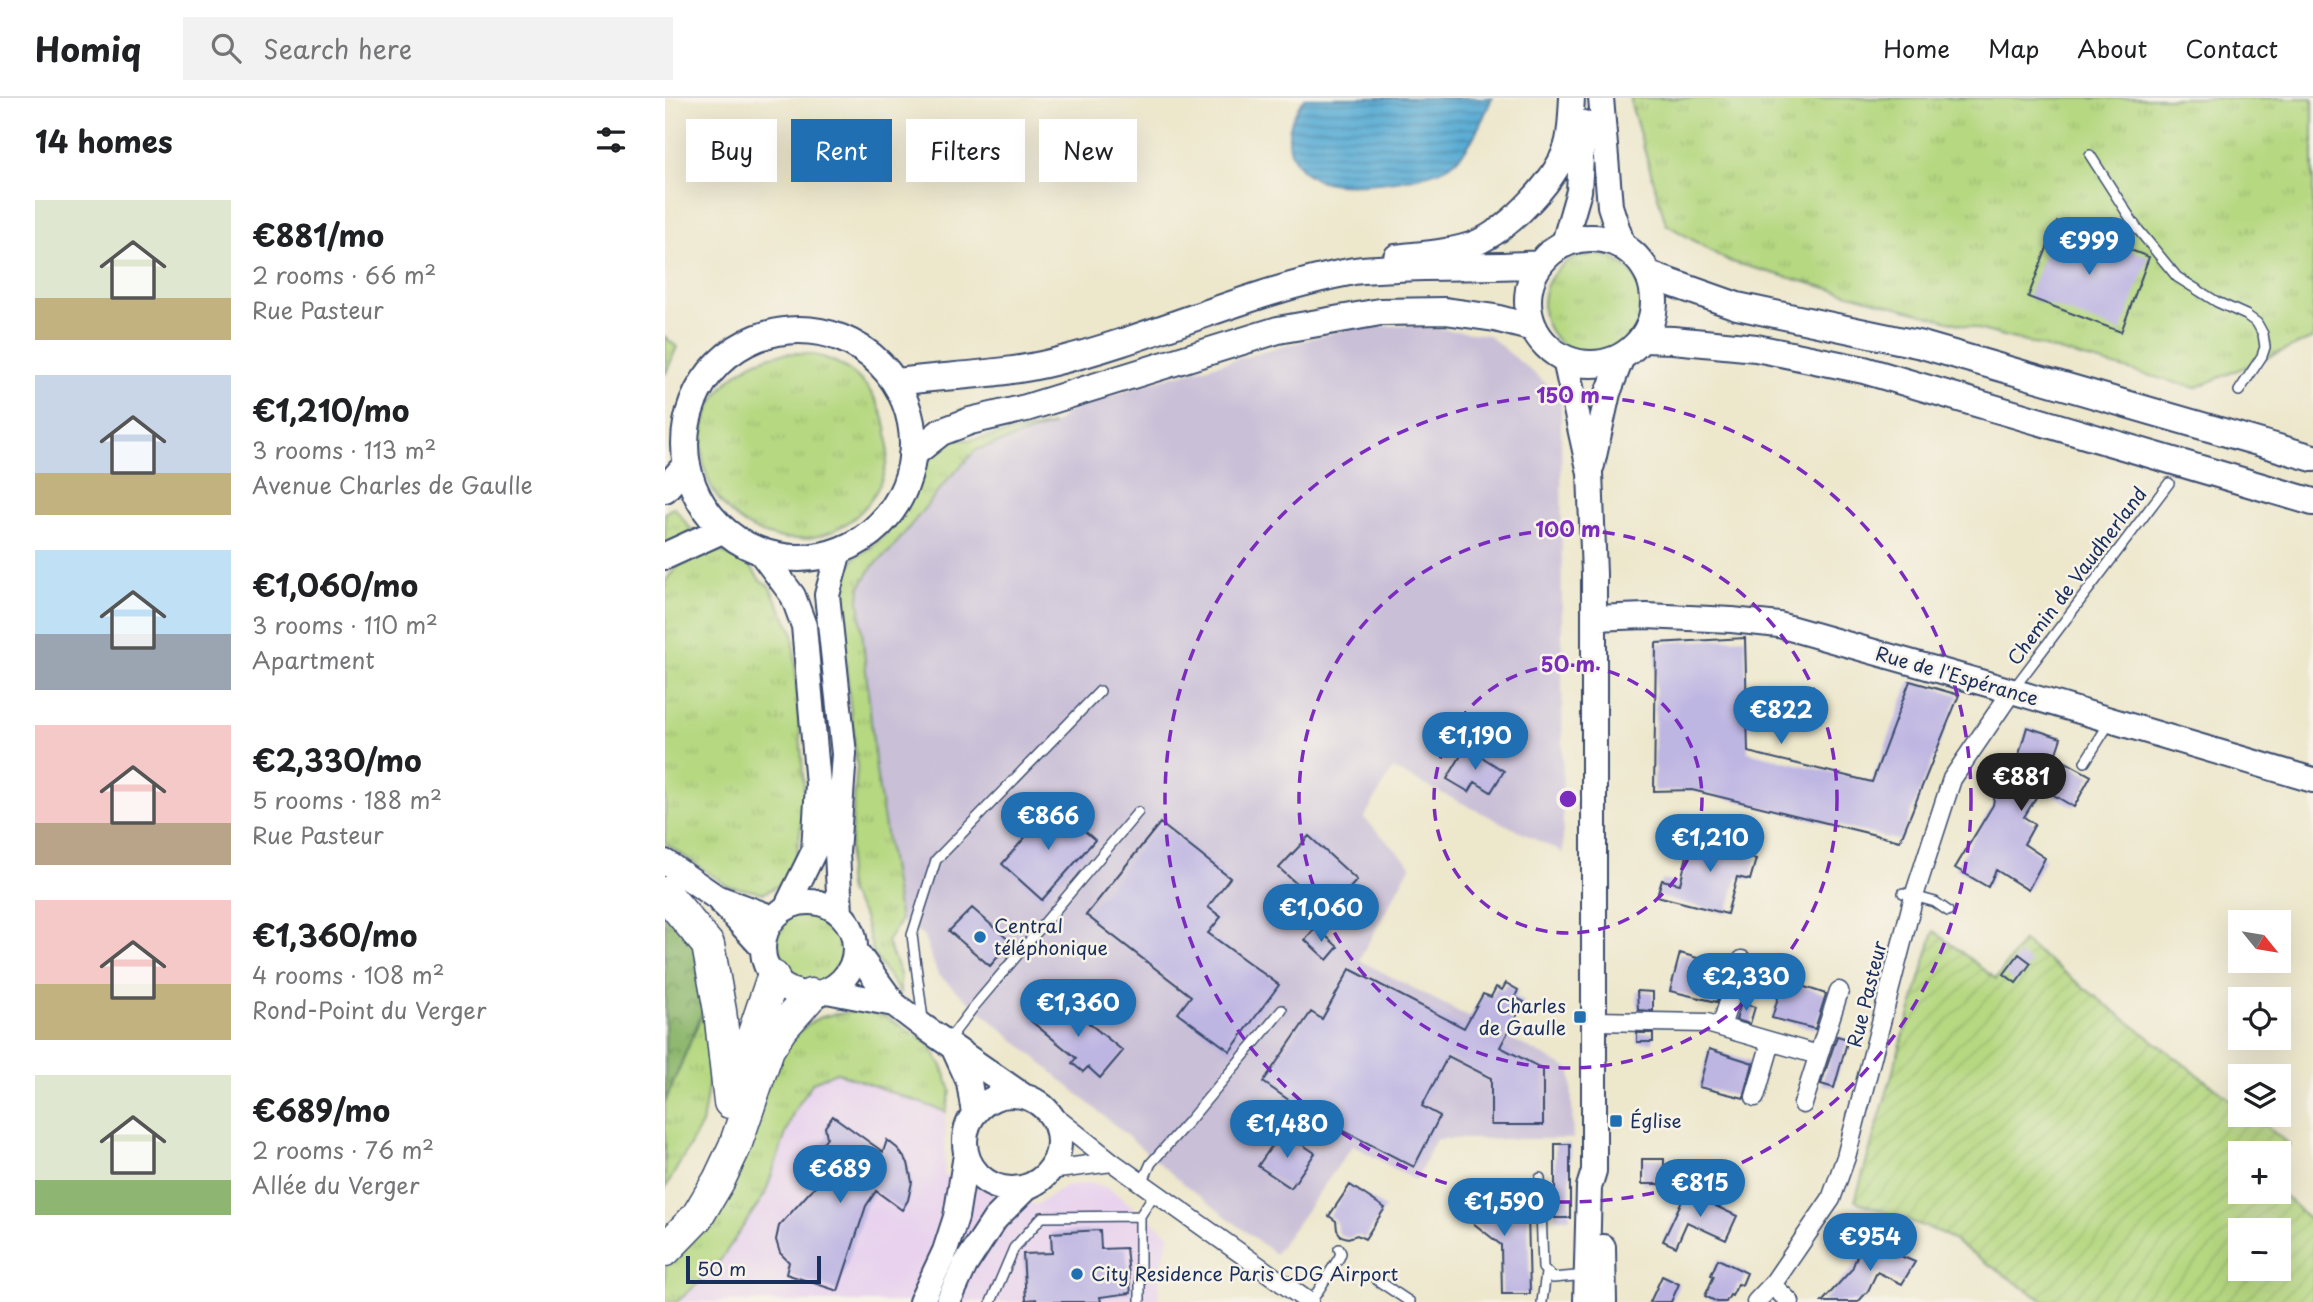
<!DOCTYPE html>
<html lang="en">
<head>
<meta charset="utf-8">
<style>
	:root { --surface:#fff; --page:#f2f2f2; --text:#202124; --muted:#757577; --line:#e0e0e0; --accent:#1f6fb2 }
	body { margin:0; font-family:"Playpen Sans",sans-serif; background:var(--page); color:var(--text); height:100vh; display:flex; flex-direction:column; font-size:26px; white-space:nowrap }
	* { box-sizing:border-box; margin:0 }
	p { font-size:23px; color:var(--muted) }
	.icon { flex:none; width:38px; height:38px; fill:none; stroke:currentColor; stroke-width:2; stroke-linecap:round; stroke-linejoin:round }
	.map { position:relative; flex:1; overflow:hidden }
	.drawer { display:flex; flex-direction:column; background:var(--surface); width:665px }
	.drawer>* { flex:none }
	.banner { position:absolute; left:21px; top:21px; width:665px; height:63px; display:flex; gap:14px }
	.needle { width:46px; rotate:120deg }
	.buttons { position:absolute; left:1563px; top:812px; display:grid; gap:14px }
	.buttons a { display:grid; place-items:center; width:63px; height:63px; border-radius:0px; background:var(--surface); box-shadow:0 7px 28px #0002; font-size:35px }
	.scale { position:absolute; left:21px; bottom:18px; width:135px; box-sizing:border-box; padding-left:7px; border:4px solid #1b2f5e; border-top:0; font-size:19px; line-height:24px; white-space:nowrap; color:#1b2f5e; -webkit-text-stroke:5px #f7f3e8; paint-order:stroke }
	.price { position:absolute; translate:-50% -60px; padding:0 16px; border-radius:24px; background:var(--accent); color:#fff; font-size:23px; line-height:46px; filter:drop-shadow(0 2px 4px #0008) }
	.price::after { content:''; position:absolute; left:50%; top:42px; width:21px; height:16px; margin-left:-10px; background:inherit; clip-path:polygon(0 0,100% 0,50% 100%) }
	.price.current { background:#222; color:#fff }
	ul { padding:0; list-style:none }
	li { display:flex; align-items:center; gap:21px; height:175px; padding:0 35px }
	li span { display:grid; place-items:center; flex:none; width:196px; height:140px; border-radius:0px; color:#555 }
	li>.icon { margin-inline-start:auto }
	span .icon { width:84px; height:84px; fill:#fffc; stroke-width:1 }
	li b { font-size:30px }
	h2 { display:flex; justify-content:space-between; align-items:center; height:84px; padding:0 35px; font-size:30px }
	.pill { padding:0 24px; border-radius:0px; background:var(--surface); box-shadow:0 7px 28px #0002; font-size:24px; line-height:63px }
	.pill.current { background:var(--accent); color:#fff }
	header { display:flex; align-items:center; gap:42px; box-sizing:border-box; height:98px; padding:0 35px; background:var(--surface); border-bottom:2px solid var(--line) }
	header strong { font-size:33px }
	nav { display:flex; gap:38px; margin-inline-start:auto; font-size:24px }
	.search { width:490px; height:63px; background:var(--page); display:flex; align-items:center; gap:18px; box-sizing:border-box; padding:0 24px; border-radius:0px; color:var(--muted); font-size:26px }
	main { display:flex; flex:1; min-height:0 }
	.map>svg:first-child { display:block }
</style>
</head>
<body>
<header>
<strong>Homiq</strong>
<div class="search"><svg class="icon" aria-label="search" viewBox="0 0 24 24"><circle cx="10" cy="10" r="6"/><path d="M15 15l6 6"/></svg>Search here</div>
<nav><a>Home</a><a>Map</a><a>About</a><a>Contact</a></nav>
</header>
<main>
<section class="drawer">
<h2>14 homes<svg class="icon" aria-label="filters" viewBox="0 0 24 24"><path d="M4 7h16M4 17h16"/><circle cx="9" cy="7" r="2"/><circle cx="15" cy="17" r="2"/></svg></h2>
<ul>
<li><span style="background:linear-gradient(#dfe7d0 70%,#c2b280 0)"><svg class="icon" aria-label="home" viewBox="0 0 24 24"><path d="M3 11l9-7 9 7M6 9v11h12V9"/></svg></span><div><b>€881/mo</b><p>2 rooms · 66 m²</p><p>Rue Pasteur</p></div></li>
<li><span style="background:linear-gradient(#c9d6e8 70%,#c2b280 0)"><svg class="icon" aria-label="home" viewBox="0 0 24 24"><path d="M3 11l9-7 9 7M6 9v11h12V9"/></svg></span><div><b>€1,210/mo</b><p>3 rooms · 113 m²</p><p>Avenue Charles de Gaulle</p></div></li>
<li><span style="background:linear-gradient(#bfe0f5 60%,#9aa5b1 0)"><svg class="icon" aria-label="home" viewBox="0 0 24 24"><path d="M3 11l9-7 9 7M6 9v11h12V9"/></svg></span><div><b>€1,060/mo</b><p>3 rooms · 110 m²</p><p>Apartment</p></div></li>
<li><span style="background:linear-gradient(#f6c9c9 70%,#b9a48a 0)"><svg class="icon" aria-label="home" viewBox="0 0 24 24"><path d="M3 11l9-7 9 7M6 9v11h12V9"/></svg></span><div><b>€2,330/mo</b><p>5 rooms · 188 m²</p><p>Rue Pasteur</p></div></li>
<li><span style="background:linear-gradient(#f6c9c9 60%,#c2b280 0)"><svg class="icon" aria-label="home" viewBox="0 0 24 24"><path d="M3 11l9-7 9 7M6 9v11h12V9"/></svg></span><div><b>€1,360/mo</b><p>4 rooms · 108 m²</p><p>Rond-Point du Verger</p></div></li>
<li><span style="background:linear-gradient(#dfe7d0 75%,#8fb573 0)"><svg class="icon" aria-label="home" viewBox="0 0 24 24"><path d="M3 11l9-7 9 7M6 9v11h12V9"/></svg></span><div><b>€689/mo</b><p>2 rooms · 76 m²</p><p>Allée du Verger</p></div></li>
</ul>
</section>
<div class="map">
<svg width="1648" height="1204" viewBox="0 0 1648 1204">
	<defs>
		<pattern id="grass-tufts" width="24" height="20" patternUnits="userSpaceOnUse" patternTransform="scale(1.75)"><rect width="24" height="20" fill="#b6d881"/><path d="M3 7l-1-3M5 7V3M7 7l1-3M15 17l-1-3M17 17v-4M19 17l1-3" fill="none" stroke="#9cba72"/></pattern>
		<pattern id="forest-crowns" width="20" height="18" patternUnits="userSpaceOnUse" patternTransform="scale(1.75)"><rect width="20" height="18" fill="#90b86f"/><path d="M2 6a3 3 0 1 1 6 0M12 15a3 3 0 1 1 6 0" fill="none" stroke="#75965e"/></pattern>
		<pattern id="garden-furrows" width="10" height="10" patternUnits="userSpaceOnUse" patternTransform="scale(1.75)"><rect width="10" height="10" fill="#b6d881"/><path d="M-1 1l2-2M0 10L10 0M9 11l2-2" fill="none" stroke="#9cba72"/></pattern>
		<pattern id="water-rules" width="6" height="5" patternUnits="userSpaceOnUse" patternTransform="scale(1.75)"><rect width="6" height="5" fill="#59acd4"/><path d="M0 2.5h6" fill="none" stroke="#498caf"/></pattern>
	</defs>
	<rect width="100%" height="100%" fill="#f7f3e8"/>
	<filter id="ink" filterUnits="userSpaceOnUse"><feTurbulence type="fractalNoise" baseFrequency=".0143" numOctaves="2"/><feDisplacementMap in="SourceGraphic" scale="14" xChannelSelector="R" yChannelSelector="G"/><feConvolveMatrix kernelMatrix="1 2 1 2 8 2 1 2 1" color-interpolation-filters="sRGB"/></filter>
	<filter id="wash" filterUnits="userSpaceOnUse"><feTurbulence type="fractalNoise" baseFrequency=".00686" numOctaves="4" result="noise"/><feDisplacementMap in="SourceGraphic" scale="28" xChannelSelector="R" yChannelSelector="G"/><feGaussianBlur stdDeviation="1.57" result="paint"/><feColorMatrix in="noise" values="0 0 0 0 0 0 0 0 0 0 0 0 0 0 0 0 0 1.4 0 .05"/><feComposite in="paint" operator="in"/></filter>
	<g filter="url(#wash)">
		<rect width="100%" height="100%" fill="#ede7cc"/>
		<!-- built -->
		<path fill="#e8d2ee" d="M 171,974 L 281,1014 L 279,1078 L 371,1107 L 400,1089 L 423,1085 L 435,1087 L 446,1092 L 505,1137 L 496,1166 L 493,1204 L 12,1204 L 50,1170 L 100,1096 L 128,1015 L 148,984 Z"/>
		<!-- industrial -->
		<path fill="#c9bfd7" d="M 693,228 L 751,228 L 823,237 L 896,298 L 898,755 L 728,671 L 699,720 L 746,767 L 694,862 L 906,972 L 908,1041 L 771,1041 L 751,1083 L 688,1047 L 610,1156 L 520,1087 L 273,877 L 258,837 L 235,823 L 211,673 L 194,502 L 195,489 L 208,468 L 226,452 L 279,386 L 311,352 L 388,327 L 406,312 L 487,284 Z"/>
		<!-- grass -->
		<path fill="url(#grass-tufts)" stroke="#688470" stroke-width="2" d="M 966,0 L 1648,0 L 1648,240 L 1530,290 L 1063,163 L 1001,126 L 966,6 Z
			M878 207a50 50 0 1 1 100 0a50 50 0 1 1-100 0Z
			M 0,239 L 12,249 L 0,277 Z
			M37 348a93 93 0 1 1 186 0a93 93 0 1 1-186 0Z
			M 388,327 L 311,352 L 279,386 L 226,452 L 208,468 L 195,489 L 194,502 L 211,673 L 235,823 L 222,844 L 235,876 L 235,895 L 209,857 L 199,819 L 184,795 L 182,782 L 192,669 L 174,507 L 175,492 L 182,474 L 191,458 L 204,452 L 223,433 L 237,413 L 253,378 L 267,353 L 290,341 L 305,342 Z
			M 9,409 L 27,433 L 0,448 L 0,415 Z
			M 56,453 L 86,469 L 95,482 L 104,488 L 128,534 L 140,705 L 130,765 L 118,785 L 99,795 L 63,788 L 0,745 L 0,484 C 16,459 29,459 56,453 Z
			M106 850a38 38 0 1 1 76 0a38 38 0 1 1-76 0Z
			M 44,899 L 45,977 L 37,1026 L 0,1091 L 0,1004 Z
			M 195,913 L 220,918 L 264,946 L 278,970 L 286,993 L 281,1014 L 171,974 L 148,984 L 128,1015 L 100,1096 L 50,1170 L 12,1204 L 0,1204 L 0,1169 L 4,1165 L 118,952 C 147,918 151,918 195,913 Z"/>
		<!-- forest -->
		<path fill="url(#forest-crowns)" stroke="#567466" stroke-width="2" d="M 0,811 L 34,849 L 44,899 L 0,1004 Z"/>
		<!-- garden -->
		<path fill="url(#garden-furrows)" stroke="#688470" stroke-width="2" fill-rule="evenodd" d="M 1269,833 L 1331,881 L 1358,843 L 1575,1009 L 1575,1017 L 1586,1017 L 1624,1046 L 1614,1059 L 1614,1055 L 1575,1055 L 1575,1094 L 1614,1093 L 1648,1125 L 1648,1204 L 1380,1204 L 1277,1135 L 1190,1103 ZM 1575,1132 L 1614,1132 L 1614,1171 L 1575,1171 Z"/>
		<!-- water -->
		<path fill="url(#water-rules)" stroke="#3a6e99" stroke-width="2" d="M 640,0 L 827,0 C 817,22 805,54 784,68 C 759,83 678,93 651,81 C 637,75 625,59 624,44 C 623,28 630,12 640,0 Z"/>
		<g id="blocks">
			<!-- building -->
			<path fill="#bdb5e2" d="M 1392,124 L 1484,159 L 1456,234 L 1363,199 Z
				M 1080,540 L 1083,654 L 1207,684 L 1245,583 L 1294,597 L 1235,743 L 1027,692 L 989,693 L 991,545 Z
				M 1362,629 L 1396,640 L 1390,658 L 1426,678 L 1409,709 L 1377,690 L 1359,719 L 1370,726 L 1359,746 L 1380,760 L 1363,792 L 1331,772 L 1323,789 L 1290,770 L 1328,707 L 1331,689 L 1338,690 L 1350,670 Z
				M 801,649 L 839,673 L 826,694 L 810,684 L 804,694 L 782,681 Z
				M 389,706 L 430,742 L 377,802 L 337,766 Z
				M 495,725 L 565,780 L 543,809 L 556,819 L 543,835 L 614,887 L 565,953 L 513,915 L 526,898 L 421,817 Z
				M 1028,734 L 1080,748 L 1079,751 L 1086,752 L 1084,759 L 1091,761 L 1085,782 L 1072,779 L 1062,816 L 992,798 L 997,782 L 1015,786 Z
				M 644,738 L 692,782 L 663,814 L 614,770 Z
				M 307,810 L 346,844 L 325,868 L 284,833 Z
				M 651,829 L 673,849 L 662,862 L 640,842 Z
				M 1015,855 L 1063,869 L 1052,904 L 1005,893 Z
				M 1354,856 L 1366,865 L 1351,885 L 1339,876 Z
				M 1088,858 L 1102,862 L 1097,883 L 1083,880 Z
				M 685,871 L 799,930 L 818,896 L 826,899 L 831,889 L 837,892 L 841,885 L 853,892 L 850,899 L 859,904 L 835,949 L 878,971 L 878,1027 L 826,1027 L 826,980 L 783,958 L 757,1008 L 775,1018 L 749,1069 L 638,1012 L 598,984 L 646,914 L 657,921 Z
				M 1118,882 L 1161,896 L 1150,931 L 1107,920 Z
				M 972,893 L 988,894 L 988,913 L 973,912 Z
				M 383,903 L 404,919 L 409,913 L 458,953 L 435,980 L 423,969 L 418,974 L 407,965 L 411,960 L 366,923 Z
				M 1076,905 L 1090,909 L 1085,926 L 1071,922 Z
				M 972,935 L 988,935 L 988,944 L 972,944 Z
				M 1172,938 L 1183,941 L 1169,990 L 1156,986 Z
				M 1044,951 L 1088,965 L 1079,1000 L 1034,989 Z
				M 168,1018 L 218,1054 L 222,1042 L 232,1050 L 243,1065 L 247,1084 L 243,1102 L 237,1112 L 211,1093 L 201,1108 L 173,1193 L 121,1176 L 124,1164 L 115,1155 L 111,1142 L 114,1128 L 172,1064 L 154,1050 L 162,1039 L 160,1029 Z
				M 617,1033 L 650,1055 L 626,1090 L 593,1068 Z
				M 890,1046 L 905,1046 L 905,1120 L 890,1120 Z
				M 977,1061 L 999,1061 L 999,1086 L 977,1086 Z
				M 685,1087 L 720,1110 L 700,1141 L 692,1137 L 683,1140 L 676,1138 L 672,1132 L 671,1123 L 664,1118 Z
				M 810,1094 L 850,1107 L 850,1116 L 863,1116 L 865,1196 L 837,1196 L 836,1147 L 808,1125 L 795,1111 Z
				M 1021,1094 L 1072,1118 L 1061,1142 L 1022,1124 L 1011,1149 L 998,1143 Z
				M 435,1132 L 436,1151 L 461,1150 L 466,1195 L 435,1199 L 436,1204 L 372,1204 L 371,1201 L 361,1202 L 358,1156 L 387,1155 L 386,1135 Z
				M 1198,1142 L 1250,1164 L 1237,1186 L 1212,1174 L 1203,1193 L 1193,1204 L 1157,1204 L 1187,1171 Z
				M 1053,1161 L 1082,1175 L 1077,1187 L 1073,1186 L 1067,1198 L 1065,1197 L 1061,1204 L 1052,1204 L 1040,1198 L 1049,1178 L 1046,1177 Z
				M 997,1178 L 1014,1186 L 1006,1204 L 985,1204 Z"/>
		</g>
	</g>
	<g filter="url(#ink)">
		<use href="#blocks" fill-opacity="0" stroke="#3a4b6e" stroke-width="2"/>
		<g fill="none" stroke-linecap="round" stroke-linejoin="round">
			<defs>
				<path id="lane" d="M 1425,57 L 1471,129 L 1512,179 L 1552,204 L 1581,217 L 1592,225 L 1598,236 L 1600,249 L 1597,258 L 1574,293
					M 1349,590 L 1504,385
					M 1420,664 L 1445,624
					M 1238,795 L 1270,804 L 1283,813
					M 258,921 L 247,837 L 271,762 L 435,593
					M 282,944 L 307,911 L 473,714
					M 875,1080 L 878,1170 L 888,1180 L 922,1177
					M 477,1085 L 486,1065 L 523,1024 L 617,912
					M 712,1182 L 745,1204
					M 326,1204 L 349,1150 L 377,1119 L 475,1118
					M 475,1204 L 475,1118 L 490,1095
					M 646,1204 L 674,1160 L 676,1155 L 674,1151
					M 877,1204 L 881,1175"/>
				<path id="street" d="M 929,923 L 1042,925 L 1153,957
					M 1056,929 L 1077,862
					M 1090,999 L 1106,944
					M 1138,1006 L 1174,893
					M 384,1014 L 447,1064 L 644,1204
					M 385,1072 L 447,1064
					M 1107,1187 L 1125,1204
					M 1091,1204 L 1107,1187 L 1166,1101 L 1181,1059 L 1249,798 L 1287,681 L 1347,593"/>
				<path id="secondary" d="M 936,0 L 945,108 L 958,148
					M 899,145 L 914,93 L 918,25
					M 731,159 C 755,156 788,154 811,145 C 845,130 895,80 903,43 C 906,29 906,14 907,0
					M 900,262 L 925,375 L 929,476 L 929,1073 L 924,1089 L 921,1204
					M 927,367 L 943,295 L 957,259
					M 174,453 L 162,497 L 179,656 L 172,754 L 175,816
					M 96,455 L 128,498 L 139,528 L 153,686 L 149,753 L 121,810
					M 929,520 L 981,518 L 1067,522 L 1114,527 L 1347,593 L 1648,682
					M 0,764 L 51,799 L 108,820
					M 54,802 L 97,849
					M98 850a46 46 0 1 1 92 0a46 46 0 1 1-92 0Z
					M 190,852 L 229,906 L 259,929 L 357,997
					M 162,893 L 229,906
					M 289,951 L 304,984 L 309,1015
					M300 1044a47 47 0 1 1 94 0a47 47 0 1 1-94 0Z
					M 938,1149 L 939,1204
					M 256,1204 L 280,1153 L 291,1119 L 301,1057
					M 283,1204 L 300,1167 L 330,1121 L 363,1088"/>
				<path id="primary" d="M863 203a63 63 0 1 1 126 0a63 63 0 1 1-126 0Z
					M 984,177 L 1072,208 L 1257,247 L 1648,360
					M20 346a114 114 0 1 1 228 0a114 114 0 1 1-228 0Z
					M 978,241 L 1008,242 L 1091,250 L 1199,272 L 1648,404
					M 231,284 C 284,277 338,277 389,264 C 491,239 586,192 689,173 C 703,171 717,171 731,170 C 779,167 827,170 875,166
					M 247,357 L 276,334 L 305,323 L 361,310 L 613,232 L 715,214 L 780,213 L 830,220 L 868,230
					M 0,391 L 22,366
					M 0,458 L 57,432"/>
				<path id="highway" d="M 0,795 L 43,847 L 55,913 L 65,1004
					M 78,968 L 108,879
					M 0,1152 L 32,1119 L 54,1082 L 70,1048 L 103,951 L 116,931 L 146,897"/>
			</defs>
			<!-- lane casing -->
			<use href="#lane" stroke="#3a4b6e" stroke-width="12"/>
			<!-- street casing -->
			<use href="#street" stroke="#3a4b6e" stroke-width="21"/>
			<!-- secondary casing -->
			<use href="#secondary" stroke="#3a4b6e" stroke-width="28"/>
			<!-- primary casing -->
			<use href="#primary" stroke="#3a4b6e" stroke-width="30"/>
			<!-- highway casing -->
			<use href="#highway" stroke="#3a4b6e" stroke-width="35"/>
			<!-- lane -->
			<use href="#lane" stroke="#fff" stroke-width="9"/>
			<!-- street -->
			<use href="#street" stroke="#fff" stroke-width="18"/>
			<!-- secondary -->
			<use href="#secondary" stroke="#fff" stroke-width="24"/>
			<!-- primary -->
			<use href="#primary" stroke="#fff" stroke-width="26"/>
			<!-- highway -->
			<use href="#highway" stroke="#fff" stroke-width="32"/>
		</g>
	</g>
	<!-- distance rings -->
	<g fill="none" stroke="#7b2cbf" stroke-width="3.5" stroke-dasharray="12 9">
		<circle cx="903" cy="701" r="134"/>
		<circle cx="903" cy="701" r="269"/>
		<circle cx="903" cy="701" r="403"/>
	</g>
	<!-- markers -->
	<g fill="#1f6fb2" stroke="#f7f3e8" stroke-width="2.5">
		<circle cx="315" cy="839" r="7"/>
		<rect x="908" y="912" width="14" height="14" rx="3.5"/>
		<rect x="944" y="1016" width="14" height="14" rx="3.5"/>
		<circle cx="412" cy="1176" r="7"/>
	</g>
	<g text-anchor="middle" stroke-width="5" stroke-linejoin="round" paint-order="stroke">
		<!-- street labels -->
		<g font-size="19" fill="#1b2f5e" stroke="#f7f3e8">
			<text transform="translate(1412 478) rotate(-53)" y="7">Chemin de Vaudherland</text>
			<text transform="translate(1292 578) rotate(16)" y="7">Rue de l'Espérance</text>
			<text transform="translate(1202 896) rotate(-76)" y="7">Rue Pasteur</text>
		</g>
		<!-- poi labels -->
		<g font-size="19" fill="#1b2f5e" stroke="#f7f3e8" text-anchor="start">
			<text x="329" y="835">Central<tspan x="329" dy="22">téléphonique</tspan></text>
			<text x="901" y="915" text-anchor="end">Charles<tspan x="901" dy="22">de Gaulle</tspan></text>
			<text x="965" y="1030">Église</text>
			<text x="426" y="1183">City Residence Paris CDG Airport</text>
		</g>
	</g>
	<circle cx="903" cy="701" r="10" fill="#7b2cbf" stroke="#f7f3e8" stroke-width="3.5"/>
	<g font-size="21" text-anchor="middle" font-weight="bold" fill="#7b2cbf" stroke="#f7f3e8" stroke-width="5" stroke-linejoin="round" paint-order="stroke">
		<text x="903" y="305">150 m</text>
		<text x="903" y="439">100 m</text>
		<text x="903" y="574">50 m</text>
	</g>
</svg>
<div class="buttons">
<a><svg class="needle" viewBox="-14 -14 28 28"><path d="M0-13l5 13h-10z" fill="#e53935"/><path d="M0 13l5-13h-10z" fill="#757577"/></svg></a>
<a><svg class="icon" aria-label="locate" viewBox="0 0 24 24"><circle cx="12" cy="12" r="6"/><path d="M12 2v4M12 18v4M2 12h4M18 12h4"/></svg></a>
<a><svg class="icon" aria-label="layers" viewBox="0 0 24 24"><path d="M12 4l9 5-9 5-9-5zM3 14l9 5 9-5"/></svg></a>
<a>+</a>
<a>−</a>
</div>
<div class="scale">50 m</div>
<b class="price" style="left:1424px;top:179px">€999</b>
<b class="price" style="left:1116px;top:648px">€822</b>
<b class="price" style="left:810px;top:674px">€1,190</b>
<b class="price current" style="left:1356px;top:715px">€881</b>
<b class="price" style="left:383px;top:754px">€866</b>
<b class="price" style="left:1045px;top:776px">€1,210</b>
<b class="price" style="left:656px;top:846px">€1,060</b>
<b class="price" style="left:1081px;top:915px">€2,330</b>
<b class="price" style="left:413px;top:941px">€1,360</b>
<b class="price" style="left:622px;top:1062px">€1,480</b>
<b class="price" style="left:175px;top:1107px">€689</b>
<b class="price" style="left:1035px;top:1121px">€815</b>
<b class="price" style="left:839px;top:1140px">€1,590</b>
<b class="price" style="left:1205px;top:1175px">€954</b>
<div class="banner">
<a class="pill">Buy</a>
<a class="pill current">Rent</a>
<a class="pill">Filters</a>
<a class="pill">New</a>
</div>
</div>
</main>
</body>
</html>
